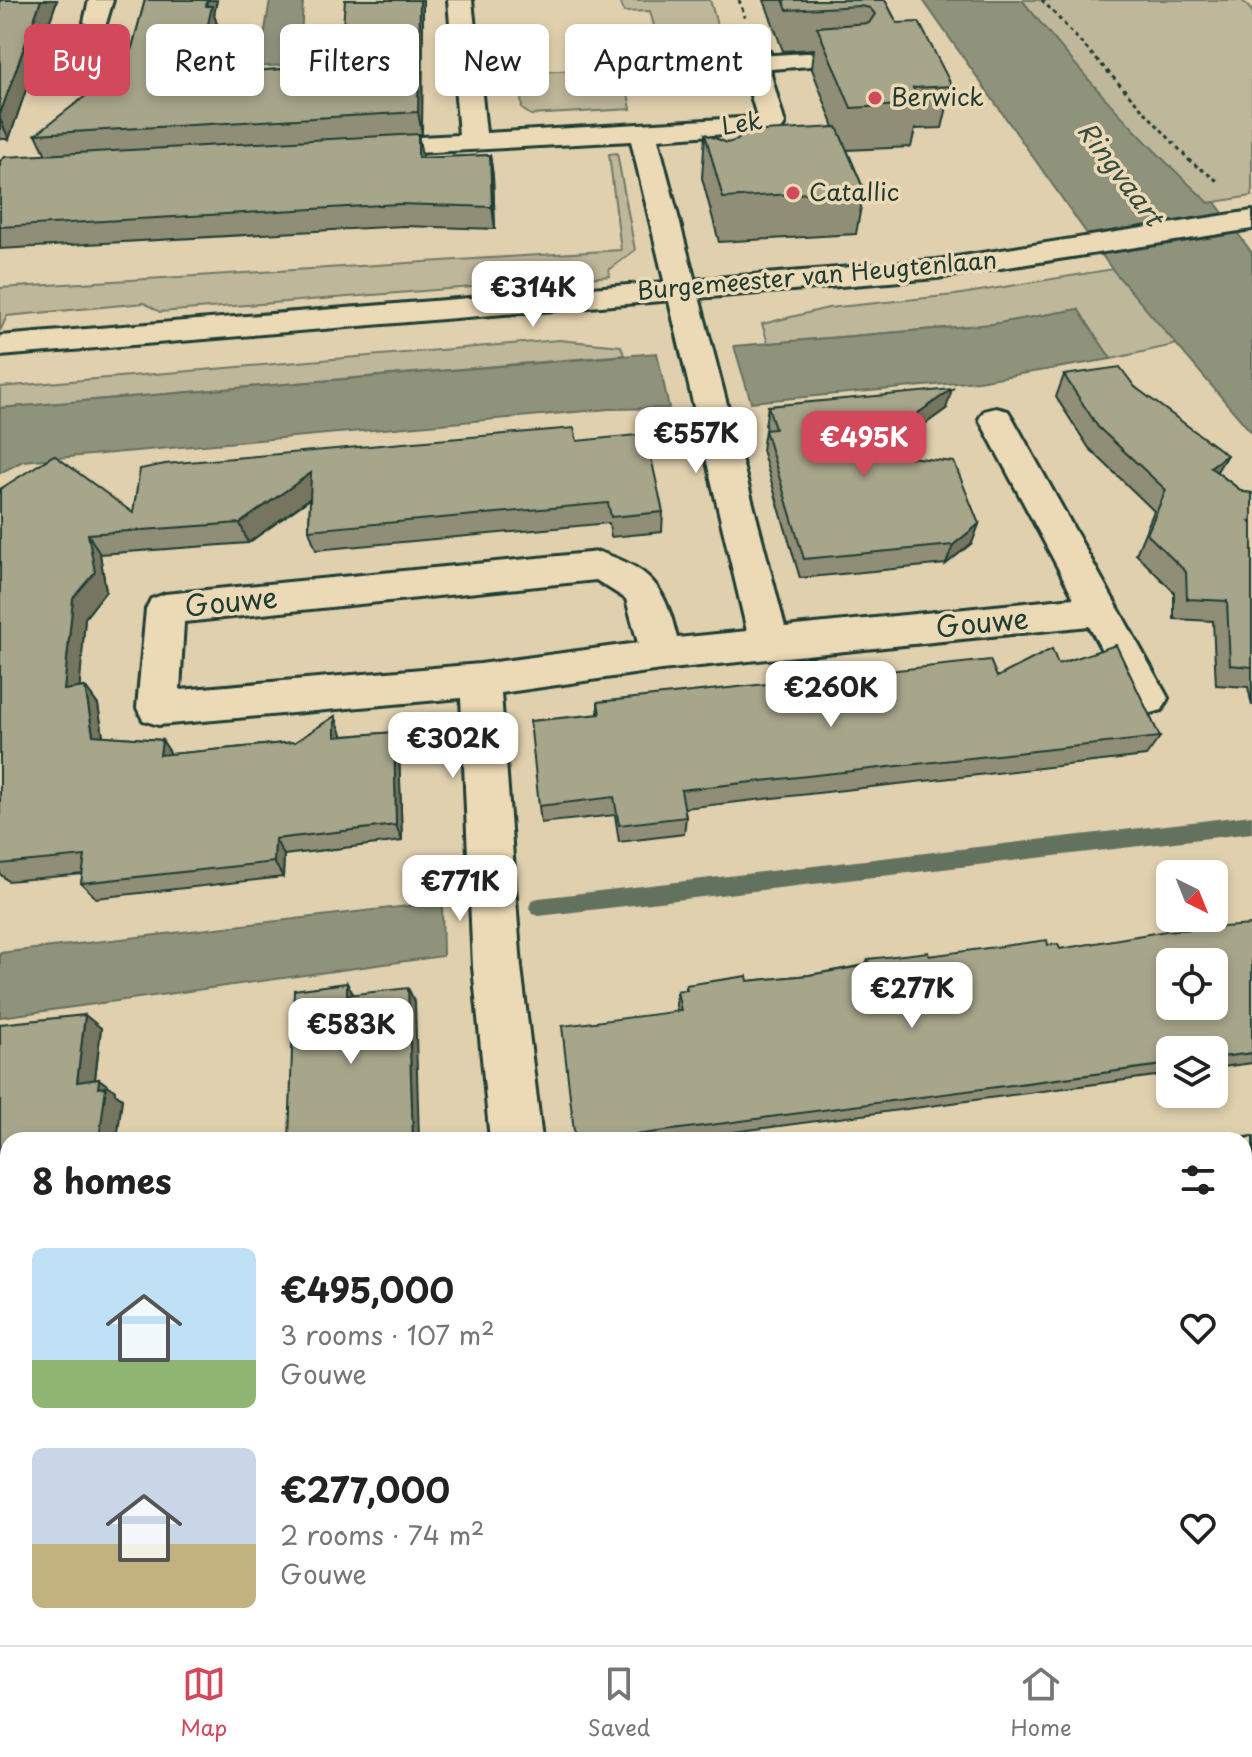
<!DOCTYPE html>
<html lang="en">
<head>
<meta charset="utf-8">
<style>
	:root { --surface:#fff; --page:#f6f6f6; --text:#222; --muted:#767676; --line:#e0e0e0; --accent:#d1495b }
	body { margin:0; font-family:"Playpen Sans",sans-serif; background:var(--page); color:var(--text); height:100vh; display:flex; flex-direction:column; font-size:30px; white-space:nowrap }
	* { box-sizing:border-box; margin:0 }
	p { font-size:26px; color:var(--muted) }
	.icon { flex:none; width:44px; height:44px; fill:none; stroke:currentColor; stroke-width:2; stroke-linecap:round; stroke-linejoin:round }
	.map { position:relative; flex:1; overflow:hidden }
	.side { position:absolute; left:0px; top:1132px; width:1252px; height:514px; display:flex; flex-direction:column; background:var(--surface); border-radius:24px 24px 0 0; box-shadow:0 4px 12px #0003 }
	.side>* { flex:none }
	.banner { position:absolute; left:24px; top:24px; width:800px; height:72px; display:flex; gap:16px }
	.needle { width:52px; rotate:137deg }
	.tools { position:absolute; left:1156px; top:860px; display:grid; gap:16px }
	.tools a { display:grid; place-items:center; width:72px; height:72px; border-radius:12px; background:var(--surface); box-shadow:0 4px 12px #0003; font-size:40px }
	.price { position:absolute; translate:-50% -68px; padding:0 18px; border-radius:16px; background:#fff; color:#222; font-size:26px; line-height:52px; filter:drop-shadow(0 2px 4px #0008) }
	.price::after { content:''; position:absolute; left:50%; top:48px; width:24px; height:18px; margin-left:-12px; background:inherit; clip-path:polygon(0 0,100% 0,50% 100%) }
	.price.on { background:var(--accent); color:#fff }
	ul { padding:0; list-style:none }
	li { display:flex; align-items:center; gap:24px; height:200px; padding:0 32px }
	li span { display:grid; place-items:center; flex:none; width:224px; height:160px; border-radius:12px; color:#555 }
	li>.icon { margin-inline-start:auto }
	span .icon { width:96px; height:96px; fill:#fffc; stroke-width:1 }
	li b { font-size:34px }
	h2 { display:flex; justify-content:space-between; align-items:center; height:96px; padding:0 32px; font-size:34px }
	.tag { padding:0 28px; border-radius:12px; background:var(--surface); box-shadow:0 4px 12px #0003; font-size:28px; line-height:72px }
	.tag.on { background:var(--accent); color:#fff }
	.menu { display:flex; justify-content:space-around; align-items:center; height:112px; border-top:2px solid var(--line); background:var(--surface); font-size:22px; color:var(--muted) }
	.menu a { display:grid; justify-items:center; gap:4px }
	.menu .on { color:var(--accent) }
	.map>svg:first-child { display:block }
</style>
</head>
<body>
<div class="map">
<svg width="1252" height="1645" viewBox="0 0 1252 1645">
	<rect width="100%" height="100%" fill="#e0d0ae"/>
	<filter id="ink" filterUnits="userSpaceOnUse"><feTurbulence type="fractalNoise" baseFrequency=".0125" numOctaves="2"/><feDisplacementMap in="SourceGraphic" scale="16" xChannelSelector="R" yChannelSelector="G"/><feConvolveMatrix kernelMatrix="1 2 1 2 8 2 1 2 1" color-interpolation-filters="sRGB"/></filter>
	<g filter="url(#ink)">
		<!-- green -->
		<path fill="#bfb79a" stroke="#6f7a67" stroke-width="2" d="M 620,0 L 710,0 L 724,49 L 661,52 L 650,11 L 624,12 Z
			M 1022,0 L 1242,0 L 1252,11 L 1252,196 L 1209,203 C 1140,140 1080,73 1022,0 Z
			M 619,68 L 624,71 L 631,109 L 531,115 L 522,109 L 519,73 Z
			M 617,153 L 635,250 L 609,270 L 610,276 L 160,312 L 144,303 L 7,316 L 0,331 L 0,288 L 621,250 L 609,154 Z
			M 1113,269 L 1178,344 L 1111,359 L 1078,309 L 993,324 L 768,343 L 762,324 L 828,308 L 955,295 Z
			M 559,340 L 621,346 L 624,355 L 0,408 L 0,387 Z"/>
		<!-- water -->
		<path fill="#90937c" stroke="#63715f" stroke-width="2" d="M 270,0 L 303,0 L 300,59 L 287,65 L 0,80 L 0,56 L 248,44 L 264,36 Z
			M 923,0 L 1022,0 C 1080,73 1140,140 1209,203 L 1215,202 L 1252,253 L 1252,433 L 1111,268 Z
			M 1078,309 L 1111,359 L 978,381 L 751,402 L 734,346 L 993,324 Z
			M 657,353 L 669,408 L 609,409 L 23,461 L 0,473 L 0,408 Z
			M 442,902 L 443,956 L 0,1017 L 0,953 Z"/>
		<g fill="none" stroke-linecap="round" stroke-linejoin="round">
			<!-- stream -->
			<path fill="#63715f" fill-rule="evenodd" d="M 1252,815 L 1252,833 L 539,916 L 532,914 L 529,907 L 532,900 L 539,898 Z"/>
			<defs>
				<path id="service" d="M 854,50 L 862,52 L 865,57 L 862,62 L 758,70 L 747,63 L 758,56 Z"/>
				<path id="minor" d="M 89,0 L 113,0 L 105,27 L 96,29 L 84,22 Z
					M 448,0 L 472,0 L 486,133 L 757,117 L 745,75 L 744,52 L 757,44 L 770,52 L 771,75 L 785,124 L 781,130 L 658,139 L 785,627 L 1074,598 L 979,419 L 984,411 L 996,408 L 1008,411 L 1013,419 L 1168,698 L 1162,710 L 1148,714 L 1134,710 L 1089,626 L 661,670 L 501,693 L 521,967 L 542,1140 L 490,1140 L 473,967 L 461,698 L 158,725 L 143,720 L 137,708 L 146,609 L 151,599 L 165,594 L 599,552 C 650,568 665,586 677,638 L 747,631 L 631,141 L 362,156 L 352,154 L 348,148 L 352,142 L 362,140 L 459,135 ZM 596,580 L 626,599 L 638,643 L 480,664 L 180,690 L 184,622 Z
					M 1252,1138 L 1252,1190 L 1244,1191 L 1244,1140 L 1241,1140 Z
					M 8,1517 L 8,1579 L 0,1580 L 0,1518 Z"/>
				<path id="tertiary" d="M 1252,211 L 1252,229 L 937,278 L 0,356 L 0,336 L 937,260 Z"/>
			</defs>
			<!-- service casing -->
			<use href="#service" stroke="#1f3d34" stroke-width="6"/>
			<!-- minor casing -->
			<use href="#minor" stroke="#1f3d34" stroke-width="6"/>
			<!-- tertiary casing -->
			<use href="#tertiary" stroke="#1f3d34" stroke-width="6"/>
			<!-- path-far1 -->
			<path stroke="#1f3d34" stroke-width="3" stroke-dasharray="4 4" stroke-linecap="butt" d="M 739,0 L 745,17
				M 1042,0 L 1190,161 L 1219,182"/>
			<!-- path -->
			<path stroke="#1f3d34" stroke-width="6" stroke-dasharray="8 8" stroke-linecap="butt" d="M 797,1638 L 798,1645"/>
			<!-- service -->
			<use href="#service" fill="#ecd9b6" fill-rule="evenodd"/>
			<!-- minor -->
			<use href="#minor" fill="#ecd9b6" fill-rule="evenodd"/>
			<!-- tertiary -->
			<use href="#tertiary" fill="#ecd9b6" fill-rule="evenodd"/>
		</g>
		<!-- wall -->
		<path fill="#908e77" stroke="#1f3d34" stroke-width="2" d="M 0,0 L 57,0 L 9,139 L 0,139 Z
			M 145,0 L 217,0 L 214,15 L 218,27 L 208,73 L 340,66 L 423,0 L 422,134 L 418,134 L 422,158 L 490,155 L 493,176 L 495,229 L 403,226 L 0,249 L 0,161 L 46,155 L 36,134 L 124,77 Z
			M 764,0 L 885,0 L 897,23 L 952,86 L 942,128 L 915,129 L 911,147 L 847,150 L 864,190 L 856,234 L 719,242 L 702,178 L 705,134 L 727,143 L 834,127 L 812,69 L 814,49 L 783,51 Z
			M 1064,375 L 1135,387 L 1217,472 L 1243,492 L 1252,493 L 1252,706 L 1248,687 L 1216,685 L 1213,621 L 1174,619 L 1174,592 L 1136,554 L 1154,511 L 1089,448 L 1056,397 Z
			M 768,406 L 946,409 L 883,454 L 979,524 L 972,543 L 946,564 L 800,578 L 762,450 L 765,430 L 766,430 L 765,426 Z
			M 577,441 L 663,512 L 662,532 L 611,537 L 609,523 L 316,550 L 309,530 L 310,499 L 248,543 L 100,554 L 106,591 L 85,618 L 79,688 L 85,687 L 98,705 L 103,736 L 162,740 L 171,754 L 295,742 L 335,716 L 342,736 L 394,732 L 399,750 L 402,841 L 284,855 L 283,877 L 96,898 L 81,883 L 83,874 L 8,881 L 0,874 L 0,489 L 133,513 Z
			M 1058,664 L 1160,737 L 1146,756 L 684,808 L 686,817 L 684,834 L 619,842 L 615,815 L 541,823 L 539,806 L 598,715 L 598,702 L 997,677 Z
			M 1252,925 L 1252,1063 L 1214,1068 L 1214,1050 L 1170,1050 L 1170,1074 L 674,1140 L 575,1140 L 677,1012 L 676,1005 L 677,991 L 685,990 L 686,985 L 748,981 L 809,975 L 865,965 L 868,959 L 929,956 L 1048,945 L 1060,949 Z
			M 0,1024 L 101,1028 L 95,1080 L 99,1079 L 115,1091 L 115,1093 L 122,1098 L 117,1140 L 8,1140 L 8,1428 L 0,1429 Z
			M 1252,1277 L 1252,1497 L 1244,1475 L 1244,1279 Z
			M 236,1638 L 730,1638 L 731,1645 L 192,1645 Z
			M 889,1638 L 1089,1638 L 1091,1645 L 890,1645 Z
			M 757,1641 L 760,1645 L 731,1645 Z"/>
		<!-- shaded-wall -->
		<path fill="#757461" stroke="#1f3d34" stroke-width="2" d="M 41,0 L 57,0 L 9,139 L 0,119 L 0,114 Z
			M 207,0 L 217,0 L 214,15 L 218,27 L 204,95 L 197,74 Z
			M 420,0 L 423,0 L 422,134 L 418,112 Z
			M 418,134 L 422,156 L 421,180 L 418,158 Z
			M 490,155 L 493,176 L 495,229 L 492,207 Z
			M 952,389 L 946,409 L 859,472 L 863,452 Z
			M 1227,455 L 1214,476 L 1210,467 Z
			M 311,473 L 317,493 L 248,543 L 240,523 Z
			M 979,524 L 972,543 L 946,564 L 953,545 Z
			M 88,534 L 100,554 L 106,591 L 85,618 L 78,709 L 64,690 L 73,598 Z
			M 85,687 L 98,705 L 106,753 L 93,735 Z
			M 335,716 L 342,734 L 342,755 L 335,737 Z
			M 394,732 L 399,750 L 402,841 L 396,825 Z
			M 162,740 L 173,757 L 160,755 Z
			M 275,839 L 284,855 L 283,877 L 274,862 Z
			M 347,983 L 355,997 L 347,995 Z
			M 408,988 L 415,1002 L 419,1140 L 413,1140 Z
			M 85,1015 L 101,1028 L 93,1094 L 77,1082 Z
			M 99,1079 L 115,1091 L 115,1093 L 122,1098 L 117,1140 L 99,1140 L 98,1088 Z"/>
		<!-- building -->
		<path fill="#a7a58a" stroke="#1f3d34" stroke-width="2" fill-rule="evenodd" d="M 0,0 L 41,0 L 0,114 Z
			M 145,0 L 207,0 L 206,6 L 212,6 L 197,74 L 340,66 L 345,0 L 420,0 L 418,112 L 36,134 L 109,78 L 124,77 Z
			M 783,0 L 885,0 L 897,23 L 919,22 L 952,86 L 913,88 L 920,104 L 851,108 L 817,27 L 869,23 L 875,14 L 870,8 L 860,6 L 787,10 Z
			M 837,127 L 864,190 L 723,198 L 705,134 L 727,143 L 738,140 L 742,132 Z
			M 418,134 L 418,158 L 490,155 L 492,207 L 399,204 L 0,227 L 0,161 L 5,157 Z
			M 1120,367 L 1135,387 L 1227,455 L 1210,467 L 1243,492 L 1252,493 L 1252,520 L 1249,521 L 1252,524 L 1252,667 L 1230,665 L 1227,601 L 1187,599 L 1186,572 L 1147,534 L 1166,490 L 1098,427 L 1064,375 Z
			M 952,389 L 863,452 L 954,462 L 979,524 L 953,545 L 804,559 L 765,430 L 775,429 L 768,406 Z
			M 574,428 L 577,441 L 646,434 L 663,512 L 611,517 L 608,503 L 309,530 L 311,473 L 240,523 L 88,534 L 95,572 L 73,598 L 64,690 L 85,687 L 93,735 L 162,740 L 160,755 L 295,742 L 335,716 L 335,737 L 394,732 L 396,825 L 275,839 L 274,862 L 81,883 L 85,856 L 0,864 L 0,489 L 54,455 L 133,513 L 140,469 L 165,464 Z
			M 1116,645 L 1160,737 L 681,790 L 686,817 L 619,825 L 614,797 L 539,806 L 530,721 L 600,714 L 598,702 L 990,660 L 997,677 L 1052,649 L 1058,664 Z
			M 1252,925 L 1252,1053 L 1214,1058 L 1214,1050 L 1170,1050 L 1170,1064 L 597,1140 L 575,1140 L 562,1026 L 681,1011 L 677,991 L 687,990 L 686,985 L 747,976 L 748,981 L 809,975 L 869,965 L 868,959 L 928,952 L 929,956 L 1047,940 L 1048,945 L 1058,944 L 1060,949 L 1166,931 ZM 1170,962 L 1214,962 L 1214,1006 L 1170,1006 Z
			M 347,983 L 347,995 L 408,988 L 413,1140 L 289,1140 L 294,990 Z
			M 85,1015 L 77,1082 L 99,1079 L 98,1088 L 106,1087 L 99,1140 L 8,1140 L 8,1423 L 0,1424 L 0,1024 Z
			M 1252,1277 L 1252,1435 L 1244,1414 L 1244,1279 Z
			M 263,1638 L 730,1638 L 731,1645 L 220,1645 Z
			M 898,1638 L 1089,1638 L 1091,1645 L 899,1645 Z"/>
	</g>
	<!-- markers -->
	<g fill="#d1495b" stroke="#ecd9b6" stroke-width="3">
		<circle cx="875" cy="98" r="8"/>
		<circle cx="793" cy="193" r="8"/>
	</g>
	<g text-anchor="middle" stroke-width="7" stroke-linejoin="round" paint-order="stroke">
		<!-- far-poi labels -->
		<g font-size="24" fill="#1f3d34" stroke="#ecd9b6" text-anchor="start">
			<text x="891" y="106">Berwick</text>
			<text x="809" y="201">Catallic</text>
		</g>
		<!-- far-street labels -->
		<g font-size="24" fill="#1f3d34" stroke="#ecd9b6">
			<text transform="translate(742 124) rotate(-9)" y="8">Lek</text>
			<text transform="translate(817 276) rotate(-5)" y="8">Burgemeester van Heugtenlaan</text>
		</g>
		<!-- far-water labels -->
		<g font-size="26" font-style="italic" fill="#364e42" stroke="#ecd9b6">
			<text transform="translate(1120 174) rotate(53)" y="9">Ringvaart</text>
		</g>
		<!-- street labels -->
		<g font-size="28" fill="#1f3d34" stroke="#ecd9b6">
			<text transform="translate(231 602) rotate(-6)" y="10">Gouwe</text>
			<text transform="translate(982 623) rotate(-6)" y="10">Gouwe</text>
		</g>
	</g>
</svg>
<div class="tools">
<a><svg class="needle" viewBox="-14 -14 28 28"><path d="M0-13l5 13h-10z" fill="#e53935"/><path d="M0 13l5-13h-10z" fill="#767676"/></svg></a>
<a><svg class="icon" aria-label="locate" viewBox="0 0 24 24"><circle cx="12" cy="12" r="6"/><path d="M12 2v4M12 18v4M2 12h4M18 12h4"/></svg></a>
<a><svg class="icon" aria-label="layers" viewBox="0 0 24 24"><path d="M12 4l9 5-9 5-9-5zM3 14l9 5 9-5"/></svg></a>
</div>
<b class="price" style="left:533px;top:329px">€314K</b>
<b class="price" style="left:696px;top:475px">€557K</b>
<b class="price on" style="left:864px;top:479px">€495K</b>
<b class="price" style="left:831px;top:729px">€260K</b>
<b class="price" style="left:453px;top:780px">€302K</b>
<b class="price" style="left:460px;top:923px">€771K</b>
<b class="price" style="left:912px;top:1030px">€277K</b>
<b class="price" style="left:351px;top:1066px">€583K</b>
<div class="banner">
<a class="tag on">Buy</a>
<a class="tag">Rent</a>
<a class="tag">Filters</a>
<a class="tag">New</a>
<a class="tag">Apartment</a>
</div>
<section class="side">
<h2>8 homes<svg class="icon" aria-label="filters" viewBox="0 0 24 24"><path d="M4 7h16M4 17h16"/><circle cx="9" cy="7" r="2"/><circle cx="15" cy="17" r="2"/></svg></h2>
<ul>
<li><span style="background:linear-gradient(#bfe0f5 70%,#8fb573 0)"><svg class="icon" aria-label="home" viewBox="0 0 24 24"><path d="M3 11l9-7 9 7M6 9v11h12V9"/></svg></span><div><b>€495,000</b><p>3 rooms · 107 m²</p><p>Gouwe</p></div><svg class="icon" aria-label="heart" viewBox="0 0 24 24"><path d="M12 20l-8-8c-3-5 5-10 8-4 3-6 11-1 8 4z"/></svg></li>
<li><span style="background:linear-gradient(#c9d6e8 60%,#c2b280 0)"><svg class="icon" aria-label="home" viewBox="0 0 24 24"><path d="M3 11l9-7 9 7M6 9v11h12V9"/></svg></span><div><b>€277,000</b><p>2 rooms · 74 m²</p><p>Gouwe</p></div><svg class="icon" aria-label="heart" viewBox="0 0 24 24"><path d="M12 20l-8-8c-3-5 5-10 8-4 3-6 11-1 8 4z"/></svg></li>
</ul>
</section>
</div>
<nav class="menu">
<a class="on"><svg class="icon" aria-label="map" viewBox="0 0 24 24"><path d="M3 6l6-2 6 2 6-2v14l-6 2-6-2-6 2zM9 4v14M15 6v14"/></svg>Map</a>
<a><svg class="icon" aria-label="saved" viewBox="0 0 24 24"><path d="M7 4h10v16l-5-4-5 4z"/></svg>Saved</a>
<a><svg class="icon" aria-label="home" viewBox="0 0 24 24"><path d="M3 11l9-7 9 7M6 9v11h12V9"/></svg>Home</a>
</nav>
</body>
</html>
